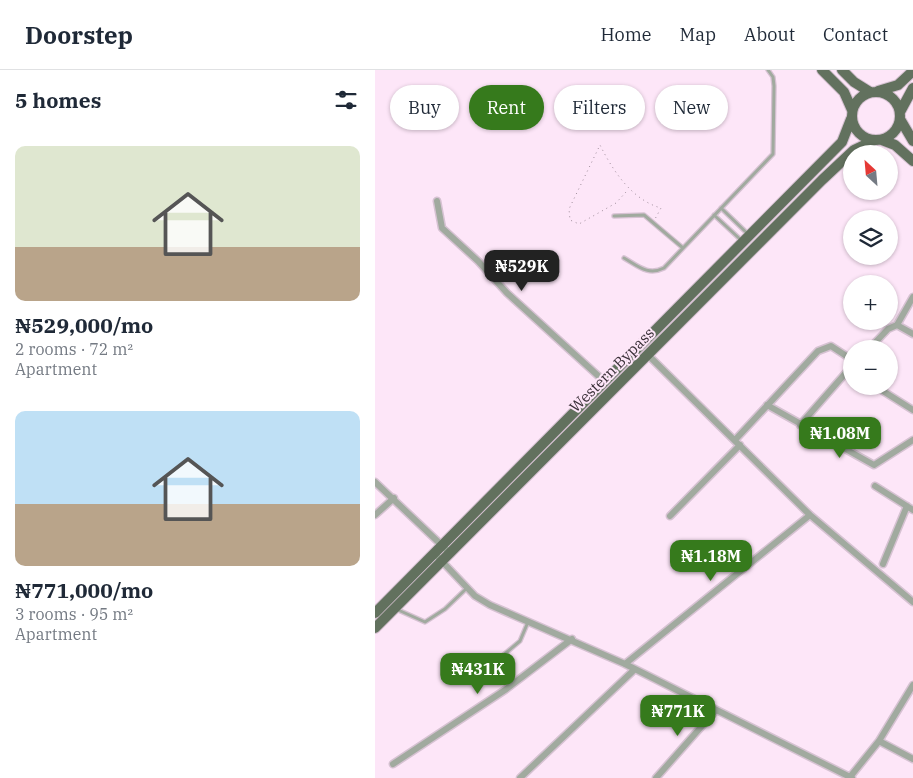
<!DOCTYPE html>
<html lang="en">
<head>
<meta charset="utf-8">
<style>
	:root { --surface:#fff; --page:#f2f2f3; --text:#1f2937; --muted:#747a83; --line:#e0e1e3; --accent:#367a1c }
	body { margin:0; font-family:"IBM Plex Serif",serif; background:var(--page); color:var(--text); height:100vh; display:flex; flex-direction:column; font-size:19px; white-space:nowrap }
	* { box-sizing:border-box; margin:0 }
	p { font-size:16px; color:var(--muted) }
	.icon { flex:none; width:28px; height:28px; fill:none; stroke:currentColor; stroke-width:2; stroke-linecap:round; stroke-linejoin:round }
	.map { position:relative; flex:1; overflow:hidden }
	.drawer { display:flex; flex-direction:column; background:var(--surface); width:375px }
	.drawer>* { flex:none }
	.hud { position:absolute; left:15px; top:15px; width:448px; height:45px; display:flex; gap:10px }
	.needle { width:32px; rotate:334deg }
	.tools { position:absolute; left:468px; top:75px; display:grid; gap:10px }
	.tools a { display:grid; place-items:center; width:55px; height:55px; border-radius:50%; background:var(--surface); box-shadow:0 1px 4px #0004; font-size:25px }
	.price { position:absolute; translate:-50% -42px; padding:0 11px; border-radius:10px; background:var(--accent); color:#fff; font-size:16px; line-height:32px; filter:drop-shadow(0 1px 2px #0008) }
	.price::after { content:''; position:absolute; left:50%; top:30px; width:15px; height:11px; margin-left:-8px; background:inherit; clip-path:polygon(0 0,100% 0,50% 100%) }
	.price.selected { background:#222; color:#fff }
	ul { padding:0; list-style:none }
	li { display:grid; align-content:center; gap:10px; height:265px; padding:0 15px }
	li span { display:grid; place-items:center; height:155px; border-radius:10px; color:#555 }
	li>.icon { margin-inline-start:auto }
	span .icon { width:90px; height:90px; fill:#fffc; stroke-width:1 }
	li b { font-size:21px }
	h2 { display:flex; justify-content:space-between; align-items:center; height:60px; padding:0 15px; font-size:21px }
	.tag { padding:0 18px; border-radius:22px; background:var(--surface); box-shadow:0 1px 4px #0004; font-size:18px; line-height:45px }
	.tag.selected { background:var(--accent); color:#fff }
	header { display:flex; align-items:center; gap:30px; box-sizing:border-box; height:70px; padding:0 25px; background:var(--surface); border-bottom:1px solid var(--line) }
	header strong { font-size:24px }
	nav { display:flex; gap:28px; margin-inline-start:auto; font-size:18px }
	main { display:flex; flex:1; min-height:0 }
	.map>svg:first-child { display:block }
</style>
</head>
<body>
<header>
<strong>Doorstep</strong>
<nav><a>Home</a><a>Map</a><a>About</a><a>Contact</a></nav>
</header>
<main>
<section class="drawer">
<h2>5 homes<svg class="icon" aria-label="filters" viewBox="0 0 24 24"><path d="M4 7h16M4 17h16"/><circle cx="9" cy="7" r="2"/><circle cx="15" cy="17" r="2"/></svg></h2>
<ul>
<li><span style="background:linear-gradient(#dfe7d0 65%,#b9a48a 0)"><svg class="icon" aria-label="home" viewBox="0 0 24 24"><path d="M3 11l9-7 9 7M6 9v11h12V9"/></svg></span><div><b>₦529,000/mo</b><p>2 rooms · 72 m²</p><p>Apartment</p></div></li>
<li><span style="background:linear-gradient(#bfe0f5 60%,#b9a48a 0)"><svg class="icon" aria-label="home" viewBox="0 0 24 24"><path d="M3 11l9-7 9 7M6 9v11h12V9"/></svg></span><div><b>₦771,000/mo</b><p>3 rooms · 95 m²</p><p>Apartment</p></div></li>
</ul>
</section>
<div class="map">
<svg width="538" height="708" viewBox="0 0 538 708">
	<rect width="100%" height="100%" fill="#fde6f8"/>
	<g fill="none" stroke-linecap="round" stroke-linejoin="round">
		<defs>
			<path id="service" d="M 346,138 L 374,165
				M 339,145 L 366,170
				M 239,146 L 269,145 L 308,178
				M 249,188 C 263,196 273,206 289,198 L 398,84 L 399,16 L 398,7 L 393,0
				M 21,539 L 50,552 L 70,539 L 92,518
				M 113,598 L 145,571 L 153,552"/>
			<path id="minor" d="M 62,131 L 67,158 L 103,191 L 132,223 L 230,312
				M 522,255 L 538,264
				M 494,279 L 513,259 L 522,255 L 538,227
				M 273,285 L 435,445 L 538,532
				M 500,316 L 538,340
				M 392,335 L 499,395 L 538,370
				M 425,355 L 476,297
				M 360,370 L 443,281 L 456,276 L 476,289
				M 0,412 L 76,484
				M 500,416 L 538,440
				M 0,445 L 19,428
				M 295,446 L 365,375
				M 60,484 L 100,526 L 115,535 L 250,594 L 477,708
				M 508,494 L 532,436
				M 250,594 L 435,445
				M 504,671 L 538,689
				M 18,694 L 130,620 L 197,569
				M 475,707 L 504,671 L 538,615
				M 145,708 L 259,600
				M 281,708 L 341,640"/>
			<path id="primary" d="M 447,0 L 469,22 L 477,40
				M 467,0 L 479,12 L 495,22
				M 503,21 L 523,15 L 538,1
				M477 46a24 24 0 1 1 48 0a24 24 0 1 1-48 0Z
				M 525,42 L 538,18
				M 525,49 L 538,71
				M 507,70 L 520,75 L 538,91
				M 0,543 L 467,72 L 476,49
				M 0,558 L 447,110 L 479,80 L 500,70"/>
		</defs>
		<!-- service casing -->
		<use href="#service" stroke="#d6c2d2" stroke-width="5.5"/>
		<!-- minor casing -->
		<use href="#minor" stroke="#d6c2d2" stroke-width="9"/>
		<!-- primary casing -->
		<use href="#primary" stroke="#d6c2d2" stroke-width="12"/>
		<!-- path -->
		<path stroke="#9e8d9a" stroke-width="1" stroke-dasharray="1 4" stroke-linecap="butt" d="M 251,122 L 241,133 L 204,154 L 195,150 L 194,139 L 225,75 C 238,101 257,130 286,138 L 280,149"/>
		<!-- service -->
		<use href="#service" stroke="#a1aa9f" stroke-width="3"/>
		<!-- minor -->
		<use href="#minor" stroke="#a1aa9f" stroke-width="6"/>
		<!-- primary -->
		<use href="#primary" stroke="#62715e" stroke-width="10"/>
	</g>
	<g text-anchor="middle" stroke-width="4" stroke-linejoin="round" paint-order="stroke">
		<!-- street labels -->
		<g font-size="15" fill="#3a3038" stroke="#fde6f8">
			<text transform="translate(237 300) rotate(-45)" y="5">Western Bypass</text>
		</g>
	</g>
</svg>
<div class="tools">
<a><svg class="needle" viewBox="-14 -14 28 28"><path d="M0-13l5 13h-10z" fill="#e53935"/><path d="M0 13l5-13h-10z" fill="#747a83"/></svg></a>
<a><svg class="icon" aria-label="layers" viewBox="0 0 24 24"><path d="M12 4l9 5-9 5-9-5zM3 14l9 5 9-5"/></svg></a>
<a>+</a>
<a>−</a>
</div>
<b class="price selected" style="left:147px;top:222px">₦529K</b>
<b class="price" style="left:465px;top:389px">₦1.08M</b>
<b class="price" style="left:336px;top:512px">₦1.18M</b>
<b class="price" style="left:103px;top:625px">₦431K</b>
<b class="price" style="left:303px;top:667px">₦771K</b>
<div class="hud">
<a class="tag">Buy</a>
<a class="tag selected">Rent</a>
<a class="tag">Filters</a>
<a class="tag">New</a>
</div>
</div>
</main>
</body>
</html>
